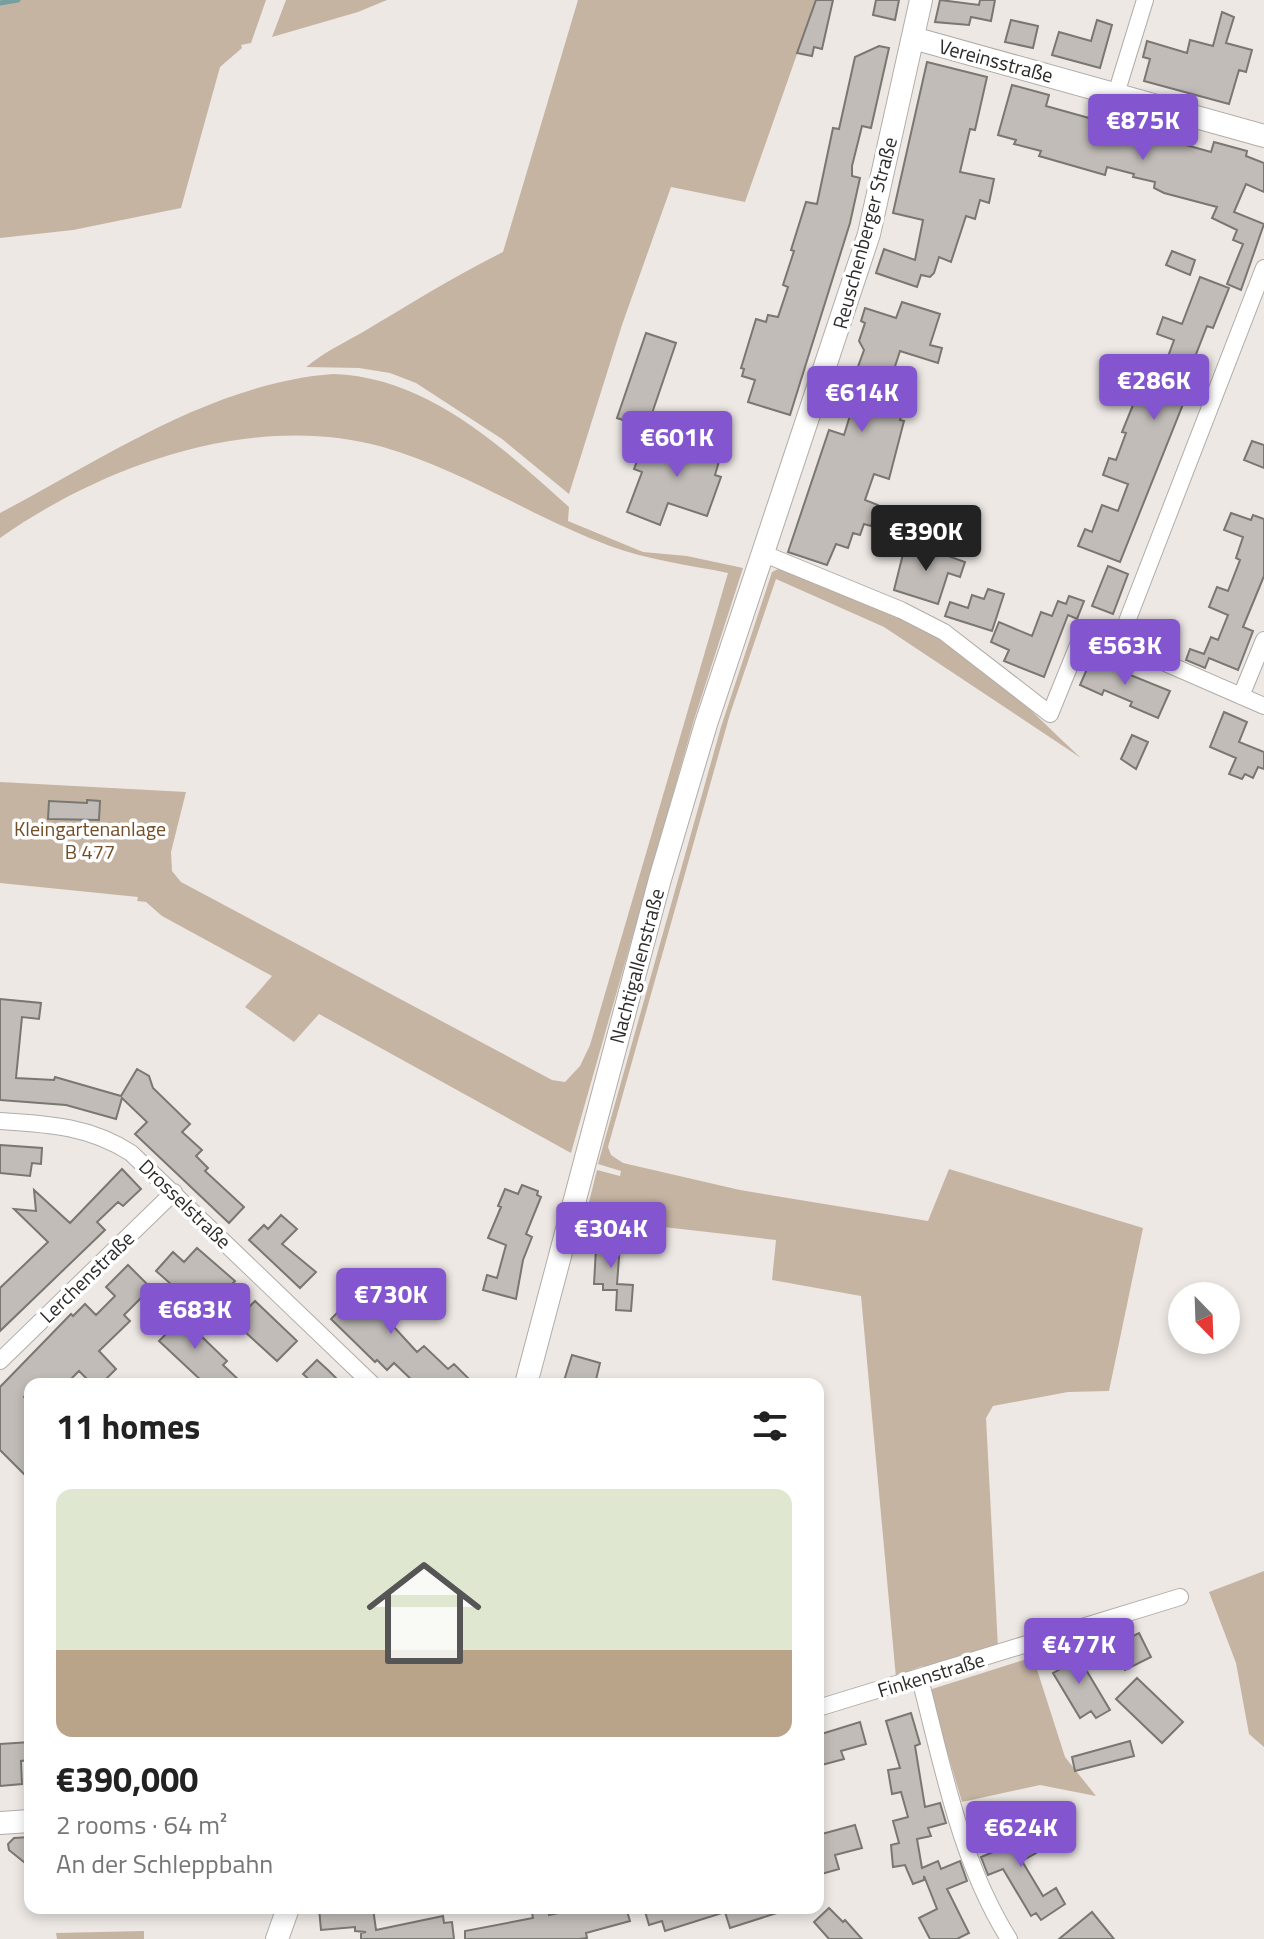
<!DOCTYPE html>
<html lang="en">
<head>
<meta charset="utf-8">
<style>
	:root { --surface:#fff; --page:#f6f6f6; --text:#222; --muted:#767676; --line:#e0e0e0; --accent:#8356cf }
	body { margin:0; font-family:"Titillium Web",sans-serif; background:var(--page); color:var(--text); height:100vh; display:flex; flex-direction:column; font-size:30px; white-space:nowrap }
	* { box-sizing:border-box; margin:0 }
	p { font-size:26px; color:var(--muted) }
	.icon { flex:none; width:44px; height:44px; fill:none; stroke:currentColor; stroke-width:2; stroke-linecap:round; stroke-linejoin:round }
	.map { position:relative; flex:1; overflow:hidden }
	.panel { position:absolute; left:24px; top:1378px; width:800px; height:536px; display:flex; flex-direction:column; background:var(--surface); border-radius:16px; box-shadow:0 4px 12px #0003 }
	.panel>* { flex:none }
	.needle { width:52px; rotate:157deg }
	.fabs { position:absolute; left:1168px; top:1282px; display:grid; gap:16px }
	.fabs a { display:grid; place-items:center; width:72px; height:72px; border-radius:50%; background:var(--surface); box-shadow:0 4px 12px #0003; font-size:40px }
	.price { position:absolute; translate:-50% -68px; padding:0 18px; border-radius:8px; background:var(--accent); color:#fff; font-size:26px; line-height:52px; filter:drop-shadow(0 2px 4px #0008) }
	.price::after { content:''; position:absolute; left:50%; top:48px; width:24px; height:18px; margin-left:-12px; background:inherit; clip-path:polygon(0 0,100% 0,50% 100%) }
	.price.on { background:#222; color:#fff }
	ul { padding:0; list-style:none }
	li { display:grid; align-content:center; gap:16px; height:424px; padding:0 32px }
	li+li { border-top:2px solid var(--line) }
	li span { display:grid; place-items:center; height:248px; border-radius:16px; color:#555 }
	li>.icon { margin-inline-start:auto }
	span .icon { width:144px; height:144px; fill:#fffc; stroke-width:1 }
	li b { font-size:34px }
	h2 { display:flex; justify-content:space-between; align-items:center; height:96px; padding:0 32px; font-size:34px }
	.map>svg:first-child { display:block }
</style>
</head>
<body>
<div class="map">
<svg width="1264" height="1939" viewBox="0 0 1264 1939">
	<rect width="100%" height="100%" fill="#ede8e4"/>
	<!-- green -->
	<path fill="#c6b4a3" d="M 0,0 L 266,0 L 251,43 L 241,45 L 242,48 L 220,67 L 181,208 L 73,230 L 0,238 Z
		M 286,0 L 387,0 L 358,12 L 272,37 Z
		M 578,0 L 816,0 L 745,202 L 671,187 L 622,325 L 569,494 L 502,439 L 416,383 L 390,373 L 359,368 L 306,367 C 326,351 342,344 363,332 C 410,304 455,276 503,252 Z
		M 333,374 C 428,377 502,447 569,507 L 568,521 L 643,552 L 687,556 L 743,568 L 694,720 L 571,1153 L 319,1014 L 294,1042 L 245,1007 L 272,976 L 162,916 L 146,902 L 137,901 L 138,897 L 0,883 L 0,782 L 186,792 L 171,852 L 172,871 L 181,882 L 552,1080 L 565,1082 L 580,1066 L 590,1045 L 728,573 C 690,565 647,560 610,546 C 532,517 463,470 383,447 C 255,411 105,464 0,538 L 0,513 C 104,458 213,383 333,374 Z
		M 778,569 C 832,591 891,609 941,639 C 994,670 1036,717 1081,758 L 884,627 L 776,579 L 730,714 L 608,1147 L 611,1155 L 623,1163 L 740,1190 L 928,1221 L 949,1169 L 1143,1228 L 1109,1391 L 1068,1392 L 993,1406 L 986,1418 L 998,1648 L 924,1670 L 923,1666 L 911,1670 L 911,1673 L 896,1678 L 861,1296 L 772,1280 L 776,1240 L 585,1218 L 597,1170 L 620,1176 L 621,1171 L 598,1164 L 721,727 L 772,572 Z
		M 1264,1571 L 1264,1747 L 1249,1734 L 1236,1663 L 1209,1592 Z
		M 1033,1657 L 1065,1757 L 1096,1796 L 1040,1785 L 962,1802 L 929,1690 Z
		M 144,1931 L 144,1939 L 57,1939 L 56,1933 Z"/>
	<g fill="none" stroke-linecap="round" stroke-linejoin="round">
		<!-- stream -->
		<path stroke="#769f9f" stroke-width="5" d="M 0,3 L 18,0"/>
	</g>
	<!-- building -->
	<path fill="#c1bcb8" stroke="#7a7672" stroke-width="2" d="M 816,0 L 833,0 L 822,49 L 814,47 L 812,56 L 797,53 Z
		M 876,0 L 899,0 L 895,20 L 873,15 Z
		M 940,0 L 979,5 L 980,0 L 995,0 L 991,21 L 971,17 L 969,25 L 935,22 Z
		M 1222,12 L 1234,17 L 1226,43 L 1252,50 L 1246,72 L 1239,70 L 1229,104 L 1144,81 L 1150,59 L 1143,57 L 1147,41 L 1187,53 L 1190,40 L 1213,46 Z
		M 1011,20 L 1038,26 L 1033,48 L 1005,42 Z
		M 1097,20 L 1112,25 L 1100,68 L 1052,55 L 1059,32 L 1091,41 Z
		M 879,46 L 889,48 L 871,128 L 862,126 L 852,166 L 852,176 L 860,178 L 850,223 L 790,415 L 748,402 L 755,380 L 742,376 L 744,369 L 741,368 L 756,319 L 766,322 L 768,315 L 778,317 L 788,287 L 783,285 L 794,251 L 791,250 L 806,202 L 817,204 L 833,128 L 839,129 L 855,57 Z
		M 927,62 L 987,77 L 975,130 L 970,129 L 960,172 L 994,179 L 989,203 L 980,200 L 975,219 L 966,216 L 951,262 L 939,257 L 934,273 L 930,277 L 921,275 L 917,287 L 876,273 L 884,249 L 915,260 L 923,220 L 893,213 Z
		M 1012,85 L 1049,95 L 1046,106 L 1211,152 L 1214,142 L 1247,151 L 1246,156 L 1264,163 L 1264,192 L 1246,184 L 1234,212 L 1264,224 L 1241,290 L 1227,284 L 1243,244 L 1233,240 L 1237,230 L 1212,218 L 1217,207 L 1164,193 L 1154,188 L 1155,182 L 1133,177 L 1134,174 L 1107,167 L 1105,175 L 1039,156 L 1041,151 L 1014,144 L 1016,140 L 998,135 Z
		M 1172,251 L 1195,260 L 1190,275 L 1166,265 Z
		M 1200,277 L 1229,288 L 1213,328 L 1207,326 L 1195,357 L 1201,359 L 1120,562 L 1078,546 L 1085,529 L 1092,532 L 1102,505 L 1118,511 L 1128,484 L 1103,475 L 1109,458 L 1116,460 L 1126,433 L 1122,432 L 1133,405 L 1130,404 L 1136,388 L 1154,395 L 1174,340 L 1157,334 L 1163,317 L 1182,324 Z
		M 902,302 L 940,314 L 930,345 L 942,348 L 938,363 L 900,351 L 889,385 L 895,387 L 892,398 L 906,402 L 900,420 L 904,421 L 889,479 L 874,474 L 865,500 L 878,505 L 871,526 L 864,524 L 860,535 L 853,533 L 848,548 L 836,544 L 827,565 L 788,552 L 829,430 L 844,435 L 852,409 L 841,406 L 844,395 L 837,393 L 845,369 L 856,372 L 864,350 L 859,341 L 865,323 L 861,321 L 865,308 L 896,318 Z
		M 646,333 L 676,343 L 647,428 L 617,418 Z
		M 694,431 L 725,441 L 715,475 L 721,477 L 707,516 L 668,503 L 660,525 L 627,512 L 642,472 L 634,469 L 644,443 L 685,459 Z
		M 1252,441 L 1264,445 L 1264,468 L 1244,460 Z
		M 1231,513 L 1251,520 L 1253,515 L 1264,519 L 1264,576 L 1243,627 L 1253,631 L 1238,670 L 1209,658 L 1205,668 L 1186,660 L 1190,649 L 1204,654 L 1211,637 L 1218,640 L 1228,615 L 1209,607 L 1217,587 L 1228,591 L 1240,560 L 1236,558 L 1243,537 L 1224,530 Z
		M 920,543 L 949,553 L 948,556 L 965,562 L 960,577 L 948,573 L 938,604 L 894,590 L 904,550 L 916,554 Z
		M 1108,566 L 1128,574 L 1113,614 L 1092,606 Z
		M 988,589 L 1004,594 L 992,631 L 945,616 L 950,602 L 968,608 L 972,595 L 984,599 Z
		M 1069,596 L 1084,601 L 1077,619 L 1068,615 L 1044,677 L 1004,661 L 1009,650 L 991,642 L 999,622 L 1032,636 L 1041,612 L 1052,616 L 1058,601 L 1066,604 Z
		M 1093,655 L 1115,665 L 1113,668 L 1170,691 L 1158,718 L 1130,706 L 1132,702 L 1104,690 L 1102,695 L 1080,685 Z
		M 1224,712 L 1247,722 L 1239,742 L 1264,752 L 1264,769 L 1258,767 L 1253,778 L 1245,774 L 1242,779 L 1229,774 L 1236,758 L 1210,747 Z
		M 1132,735 L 1148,742 L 1136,769 L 1121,759 Z
		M 87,800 L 100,801 L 99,820 L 48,819 L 49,801 L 87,803 Z
		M 0,999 L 41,1003 L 39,1019 L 22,1017 L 16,1078 L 54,1080 L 55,1077 L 121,1096 L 137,1069 L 149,1076 L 153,1088 L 190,1124 L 182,1132 L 202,1150 L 196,1156 L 208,1168 L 205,1171 L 244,1207 L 229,1223 L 135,1134 L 147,1122 L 122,1098 L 116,1119 L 66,1105 L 0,1100 Z
		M 0,1145 L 42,1148 L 41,1164 L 32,1163 L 30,1176 L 0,1173 Z
		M 122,1169 L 141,1189 L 123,1206 L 118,1202 L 97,1222 L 105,1230 L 0,1331 L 0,1288 L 48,1242 L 14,1209 L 36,1211 L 34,1190 L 70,1223 Z
		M 522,1185 L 538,1191 L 537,1195 L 541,1197 L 526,1234 L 532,1237 L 523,1260 L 516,1299 L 483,1290 L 487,1275 L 497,1278 L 506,1245 L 488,1238 L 501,1207 L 498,1206 L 505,1189 L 518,1194 Z
		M 281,1215 L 297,1229 L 282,1244 L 316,1272 L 300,1288 L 249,1240 L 264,1225 L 268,1229 Z
		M 597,1231 L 615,1232 L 615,1244 L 620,1244 L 617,1284 L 633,1285 L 631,1311 L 616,1310 L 617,1290 L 603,1290 L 603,1284 L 594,1284 Z
		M 197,1248 L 235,1281 L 225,1292 L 245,1311 L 255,1301 L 297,1341 L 277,1361 L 199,1290 L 189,1300 L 156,1271 L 173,1252 L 184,1262 Z
		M 128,1265 L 151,1288 L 124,1315 L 130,1321 L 99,1351 L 116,1369 L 101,1384 L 92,1384 L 79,1371 L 66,1384 L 30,1384 L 30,1391 L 24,1397 L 30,1404 L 30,1480 L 0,1450 L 0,1387 L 71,1314 L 73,1316 L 85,1304 L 96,1315 L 115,1296 L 106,1287 Z
		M 387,1272 L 405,1290 L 382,1314 L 417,1352 L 424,1346 L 448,1369 L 454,1364 L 474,1384 L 416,1384 L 394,1363 L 387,1370 L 377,1360 L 375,1362 L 331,1319 L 368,1282 L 373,1287 Z
		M 171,1307 L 227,1361 L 223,1365 L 243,1384 L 205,1384 L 159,1341 L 170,1330 L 159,1319 Z
		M 572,1355 L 600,1363 L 595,1384 L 563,1384 Z
		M 317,1360 L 329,1371 L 342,1384 L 314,1384 L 303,1374 Z
		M 1139,1633 L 1151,1657 L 1125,1670 L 1113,1646 Z
		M 1068,1648 L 1076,1660 L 1079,1658 L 1110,1710 L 1096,1718 L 1091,1711 L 1080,1718 L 1053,1673 L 1062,1668 L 1055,1655 Z
		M 1137,1678 L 1183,1722 L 1162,1743 L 1116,1699 Z
		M 911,1713 L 920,1744 L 915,1746 L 925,1807 L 940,1803 L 946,1823 L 928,1828 L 931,1836 L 917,1839 L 922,1868 L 938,1861 L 941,1869 L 960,1861 L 967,1881 L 947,1889 L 969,1933 L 957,1939 L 930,1939 L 919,1918 L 937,1909 L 924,1876 L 924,1880 L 913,1884 L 905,1865 L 893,1867 L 891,1845 L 899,1843 L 893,1821 L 908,1817 L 901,1792 L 892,1794 L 888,1770 L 900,1768 L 886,1721 Z
		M 860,1722 L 866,1744 L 841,1751 L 844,1759 L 818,1766 L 818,1735 Z
		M 1130,1741 L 1134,1756 L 1075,1771 L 1072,1757 Z
		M 30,1742 L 30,1760 L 21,1761 L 22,1784 L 0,1786 L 0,1744 Z
		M 1022,1817 L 1036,1853 L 1022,1861 L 1043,1896 L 1056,1888 L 1065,1904 L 1041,1920 L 1036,1913 L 1031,1916 L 1003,1869 L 988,1875 L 981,1857 L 1003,1848 L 995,1828 Z
		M 855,1825 L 862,1848 L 835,1855 L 839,1869 L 818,1875 L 818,1835 Z
		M 30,1837 L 30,1867 L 9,1850 L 8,1844 L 14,1838 Z
		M 319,1908 L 373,1908 L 376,1930 L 443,1916 L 444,1923 L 452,1922 L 454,1939 L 361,1939 L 361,1933 L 366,1932 L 355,1931 L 355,1927 L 321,1930 Z
		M 531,1908 L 548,1908 L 549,1915 L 583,1908 L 626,1908 L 630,1921 L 586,1933 L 587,1938 L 579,1939 L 465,1939 L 465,1931 L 533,1918 Z
		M 644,1908 L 782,1908 L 783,1911 L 730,1928 L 725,1912 L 665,1931 L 662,1921 L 649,1925 Z
		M 829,1908 L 843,1922 L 845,1920 L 862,1939 L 829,1939 L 814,1922 Z
		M 1092,1912 L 1114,1939 L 1059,1939 Z"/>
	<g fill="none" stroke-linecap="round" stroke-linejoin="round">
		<defs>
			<path id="minor" d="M 1116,94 L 1145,0
				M 762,553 L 901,610 L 944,632 L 1050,714 L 1085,628 L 1264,706
				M 1119,642 L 1264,268
				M 1241,696 L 1264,640
				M 0,1121 C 48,1124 90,1126 131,1153 L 372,1384
				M 0,1361 L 174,1192
				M 920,1679 C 943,1767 960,1861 1009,1939
				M 818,1708 L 1180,1597"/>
			<path id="secondary" d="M 913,38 L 1264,136
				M 526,1384 L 660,879 L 706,724 L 869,234 L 921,0
				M 0,1823 L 30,1821
				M 277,1939 L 288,1908"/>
		</defs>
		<!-- minor casing -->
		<use href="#minor" stroke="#b1aca8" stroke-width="18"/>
		<!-- secondary casing -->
		<use href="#secondary" stroke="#b1aca8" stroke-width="24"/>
		<!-- minor -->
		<use href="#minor" stroke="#fff" stroke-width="16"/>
		<!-- secondary -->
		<use href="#secondary" stroke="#fff" stroke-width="22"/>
	</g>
	<g text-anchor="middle" stroke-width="7" stroke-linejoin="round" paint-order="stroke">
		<!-- street labels -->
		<g font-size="20" fill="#2e2c2b" stroke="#fff">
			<text transform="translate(996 61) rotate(15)" y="7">Vereinsstraße</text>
			<text transform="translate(865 233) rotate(-75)" y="7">Reuschenberger Straße</text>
			<text transform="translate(637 966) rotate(-75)" y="7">Nachtigallenstraße</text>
			<text transform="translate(185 1204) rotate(44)" y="7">Drosselstraße</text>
			<text transform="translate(87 1277) rotate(-44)" y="7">Lerchenstraße</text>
			<text transform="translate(931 1675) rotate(-17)" y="7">Finkenstraße</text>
		</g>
		<!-- park labels -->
		<g font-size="20" fill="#734d26" stroke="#fff">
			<text x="90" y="836">Kleingartenanlage<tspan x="90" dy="23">B 477</tspan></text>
		</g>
	</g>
</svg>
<div class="fabs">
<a><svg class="needle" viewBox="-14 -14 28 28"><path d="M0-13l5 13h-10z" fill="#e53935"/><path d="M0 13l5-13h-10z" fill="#767676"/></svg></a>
</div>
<b class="price" style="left:1143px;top:162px">€875K</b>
<b class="price" style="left:1154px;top:422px">€286K</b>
<b class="price" style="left:862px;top:434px">€614K</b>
<b class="price" style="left:677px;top:479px">€601K</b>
<b class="price on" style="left:926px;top:573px">€390K</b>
<b class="price" style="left:1125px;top:687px">€563K</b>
<b class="price" style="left:611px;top:1270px">€304K</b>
<b class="price" style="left:391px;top:1336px">€730K</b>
<b class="price" style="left:195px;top:1351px">€683K</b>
<b class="price" style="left:1079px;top:1686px">€477K</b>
<b class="price" style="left:1021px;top:1869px">€624K</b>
<section class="panel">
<h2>11 homes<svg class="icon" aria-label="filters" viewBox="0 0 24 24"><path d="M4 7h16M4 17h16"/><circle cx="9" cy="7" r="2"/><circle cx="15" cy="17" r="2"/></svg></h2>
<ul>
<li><span style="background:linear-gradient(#dfe7d0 65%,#b9a48a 0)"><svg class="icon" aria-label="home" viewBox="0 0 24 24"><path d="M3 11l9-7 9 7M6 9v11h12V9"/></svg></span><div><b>€390,000</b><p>2 rooms · 64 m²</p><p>An der Schleppbahn</p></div></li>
</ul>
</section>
</div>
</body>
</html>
